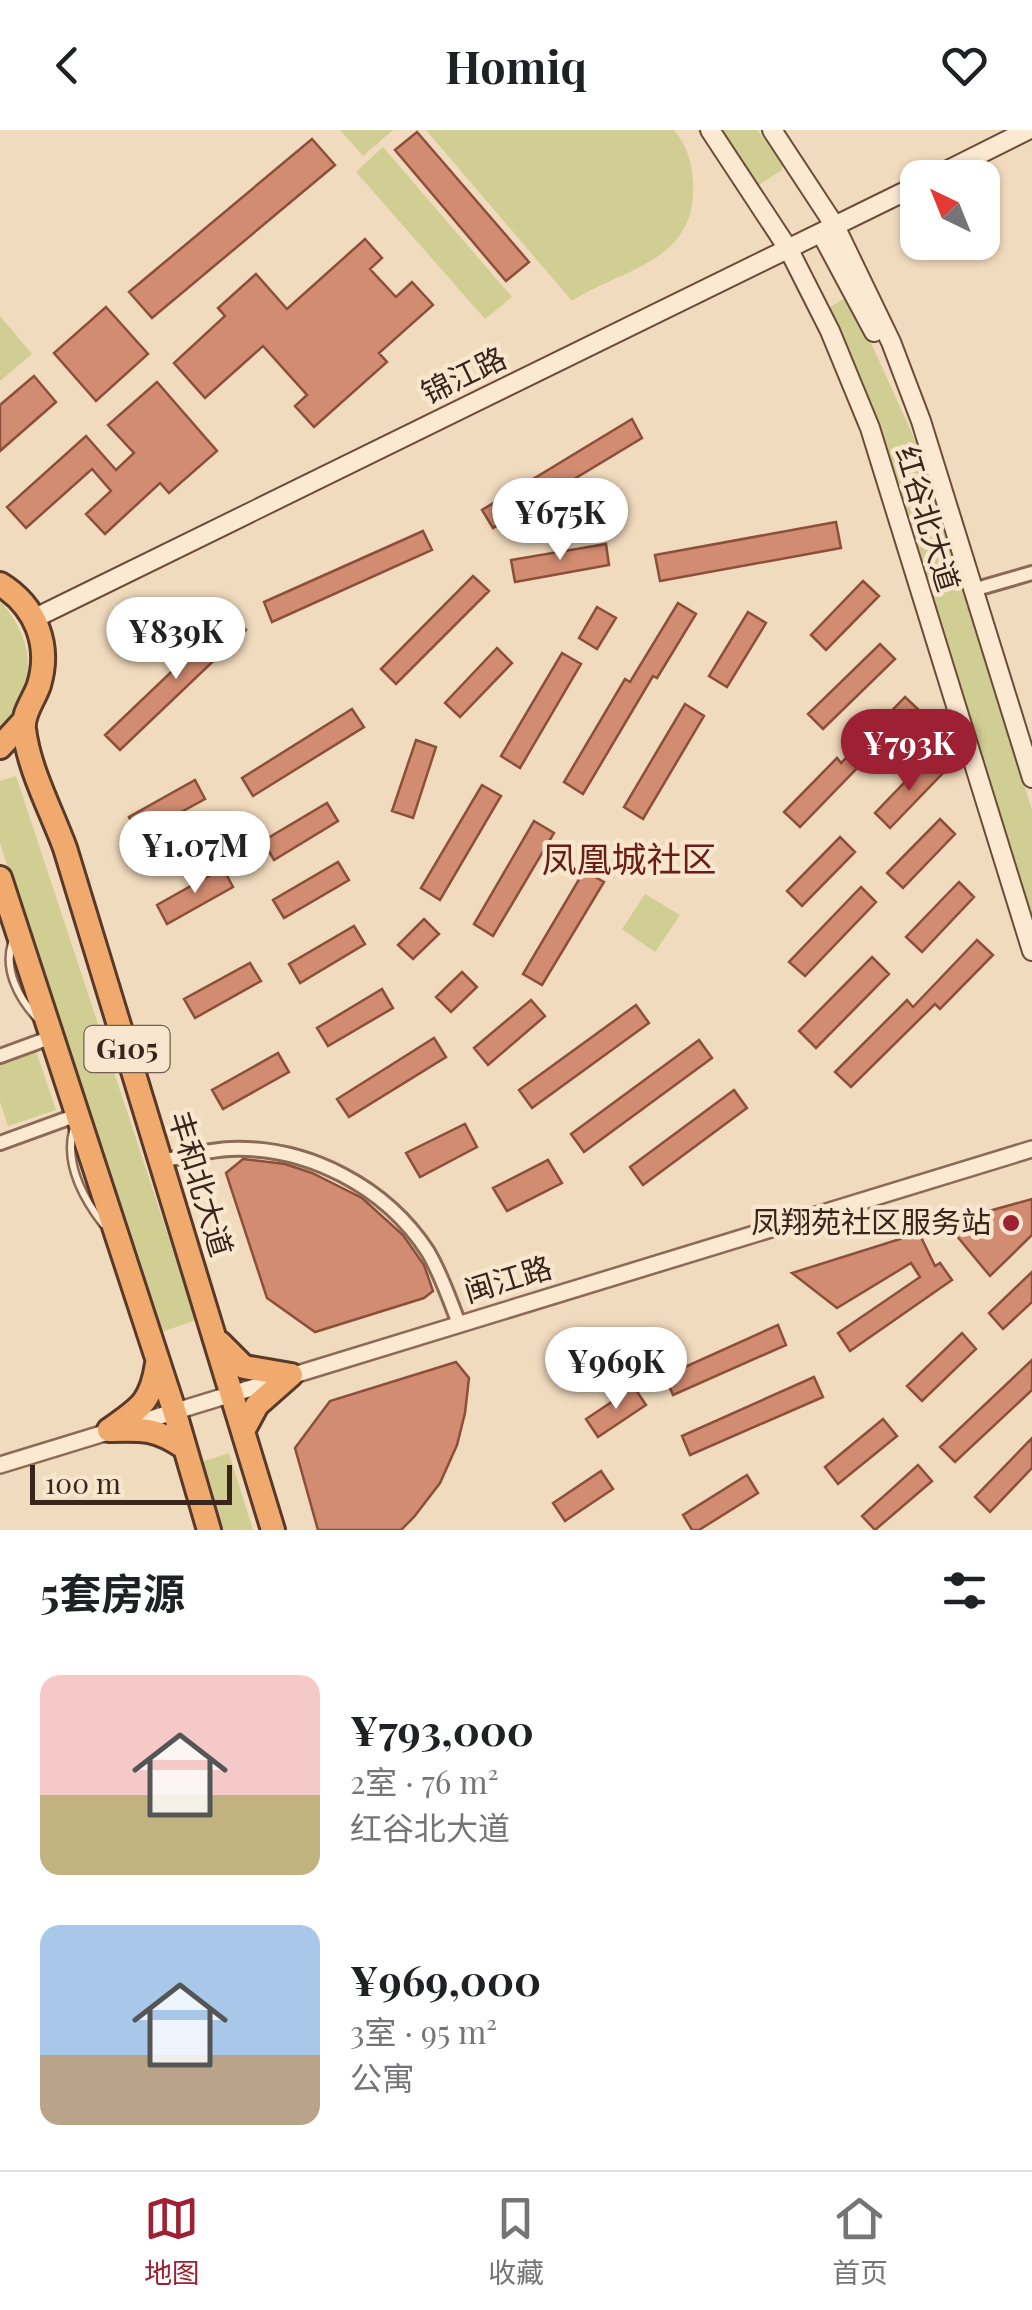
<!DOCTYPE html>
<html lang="zh">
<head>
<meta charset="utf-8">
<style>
	:root { --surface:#fff; --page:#f6f6f6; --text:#202124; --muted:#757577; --line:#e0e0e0; --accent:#9e2133 }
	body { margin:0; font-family:"Playfair Display","Noto Sans SC",serif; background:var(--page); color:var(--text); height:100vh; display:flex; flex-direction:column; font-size:38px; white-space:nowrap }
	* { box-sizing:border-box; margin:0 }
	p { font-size:32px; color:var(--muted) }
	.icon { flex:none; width:55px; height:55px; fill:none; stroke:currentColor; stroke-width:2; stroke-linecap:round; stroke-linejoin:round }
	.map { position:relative; height:1400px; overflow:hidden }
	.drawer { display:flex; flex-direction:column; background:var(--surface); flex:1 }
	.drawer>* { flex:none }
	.needle { width:65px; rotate:317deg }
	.buttons { position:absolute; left:900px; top:30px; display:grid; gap:20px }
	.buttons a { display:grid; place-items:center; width:100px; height:100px; border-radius:20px; background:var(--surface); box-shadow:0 2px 8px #0004; font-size:50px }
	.scale { position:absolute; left:30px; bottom:25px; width:202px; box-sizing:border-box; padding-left:10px; border:5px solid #39251b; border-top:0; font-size:28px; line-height:35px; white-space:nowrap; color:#39251b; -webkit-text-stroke:8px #f8e6ce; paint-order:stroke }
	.price { position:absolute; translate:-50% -85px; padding:0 22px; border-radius:35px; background:#fff; color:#222; font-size:32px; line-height:65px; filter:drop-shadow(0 2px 5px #0008) }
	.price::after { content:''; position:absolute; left:50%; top:60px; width:30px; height:22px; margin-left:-15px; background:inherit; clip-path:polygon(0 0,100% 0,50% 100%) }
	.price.selected { background:var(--accent); color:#fff }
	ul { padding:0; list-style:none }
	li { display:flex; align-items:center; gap:30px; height:250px; padding:0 40px }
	li span { display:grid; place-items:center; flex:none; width:280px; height:200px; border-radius:20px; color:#555 }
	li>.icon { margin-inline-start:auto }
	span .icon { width:120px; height:120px; fill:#fffc; stroke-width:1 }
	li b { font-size:42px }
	h2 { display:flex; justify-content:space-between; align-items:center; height:120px; padding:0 40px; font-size:42px }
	header { display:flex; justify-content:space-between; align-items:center; height:130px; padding:0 40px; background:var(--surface); font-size:45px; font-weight:700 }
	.dock { display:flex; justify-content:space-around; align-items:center; height:140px; border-top:2px solid var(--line); background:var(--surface); font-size:28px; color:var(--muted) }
	.dock a { display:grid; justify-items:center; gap:5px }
	.dock .selected { color:var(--accent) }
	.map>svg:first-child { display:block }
</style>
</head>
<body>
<header><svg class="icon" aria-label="back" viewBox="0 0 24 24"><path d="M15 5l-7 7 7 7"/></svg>Homiq<svg class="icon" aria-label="heart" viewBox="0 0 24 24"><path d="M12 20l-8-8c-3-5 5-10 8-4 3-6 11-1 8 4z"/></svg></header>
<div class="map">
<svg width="1032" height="1400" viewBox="0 0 1032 1400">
	<rect width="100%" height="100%" fill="#f1dbbe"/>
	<!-- green -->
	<path fill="#d0ce92" d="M 340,0 L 393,0 L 363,26 Z
		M 426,0 L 674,0 C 688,17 693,35 693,57 C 695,133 620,139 572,171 Z
		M 718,0 L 757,0 L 782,32 L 782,40 L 756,57 Z
		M 383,17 L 512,167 L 485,189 L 356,42 Z
		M 847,167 L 852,171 L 921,323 L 1032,680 L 1032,792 L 895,341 L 830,189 L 830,177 Z
		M 0,186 L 32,224 L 0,251 Z
		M 0,471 C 35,509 40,559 0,596 Z
		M 16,646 L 196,1190 L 162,1202 L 0,713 L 0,651 Z
		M 645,764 L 680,785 L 655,822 L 622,799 Z
		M 36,921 L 56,980 L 8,996 L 0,972 L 0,933 Z
		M 229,1323 L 253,1400 L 215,1400 L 195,1334 Z"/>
	<!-- building -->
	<path fill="#d28c71" stroke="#8c4f3a" stroke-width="2.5" d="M 417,2 L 529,132 L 506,151 L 395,20 Z
		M 312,9 L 335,35 L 152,188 L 129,162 Z
		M 365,109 L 382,128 L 370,139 L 396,167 L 412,152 L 433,175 L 379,223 L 387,232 L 314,297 L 295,276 L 307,265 L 263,216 L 205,268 L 174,233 L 225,186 L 218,178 L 256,144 L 287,179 Z
		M 106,177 L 148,224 L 96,271 L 54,223 Z
		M 34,246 L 56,272 L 0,321 L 0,275 Z
		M 157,252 L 217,321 L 169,363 L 160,353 L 105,404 L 86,384 L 111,361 L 92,339 L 26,398 L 7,377 L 86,306 L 116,340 L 134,323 L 108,295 Z
		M 632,289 L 642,308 L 493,398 L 482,380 Z
		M 836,392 L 841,418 L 660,451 L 655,425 Z
		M 423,401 L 432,420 L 272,492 L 264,472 Z
		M 606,414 L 609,435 L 515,452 L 511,430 Z
		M 473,446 L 489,461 L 396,554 L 381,539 Z
		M 863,451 L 879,466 L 826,520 L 811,505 Z
		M 678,473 L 696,484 L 657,548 L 653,546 L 583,664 L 564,652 L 625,549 L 630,552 Z
		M 597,477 L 616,488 L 597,519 L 579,508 Z
		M 748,482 L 766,493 L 727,557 L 709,546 Z
		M 232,484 L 246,500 L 120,620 L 105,605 Z
		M 880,514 L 895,529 L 823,599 L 808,584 Z
		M 497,518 L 512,533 L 460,587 L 445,573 Z
		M 562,523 L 581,534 L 520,638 L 501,626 Z
		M 905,567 L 921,582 L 868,636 L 864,631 L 800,697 L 784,682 L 837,628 L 841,633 Z
		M 685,574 L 704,586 L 643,689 L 624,677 Z
		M 352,579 L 364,597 L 253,666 L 242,648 Z
		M 416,610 L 436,617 L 413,688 L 392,681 Z
		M 927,629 L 942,644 L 890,698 L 875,683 Z
		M 195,650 L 205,669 L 139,705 L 129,687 Z
		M 482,655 L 501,666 L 440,770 L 421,758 Z
		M 327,673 L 338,691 L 274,730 L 263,711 Z
		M 940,689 L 955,704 L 903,758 L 887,743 Z
		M 534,691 L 554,703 L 493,806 L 474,794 Z
		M 840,707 L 855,722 L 802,776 L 787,761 Z
		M 338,732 L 349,750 L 284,788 L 273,770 Z
		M 223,738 L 233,757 L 167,794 L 157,775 Z
		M 584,741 L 604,752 L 542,855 L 523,844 Z
		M 959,752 L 974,767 L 922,822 L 906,807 Z
		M 861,757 L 876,772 L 805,846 L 789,832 Z
		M 424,789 L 439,804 L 413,829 L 398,815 Z
		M 354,796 L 365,814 L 300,853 L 289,834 Z
		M 977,810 L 993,825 L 940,879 L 935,874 L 851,957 L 835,942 L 907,870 L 913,877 Z
		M 872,827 L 889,844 L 816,918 L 799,901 Z
		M 250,833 L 261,851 L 195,888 L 184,869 Z
		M 462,842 L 477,857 L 451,882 L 436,867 Z
		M 382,859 L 393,878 L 328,916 L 317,898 Z
		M 531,870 L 545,886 L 488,935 L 474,918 Z
		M 636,875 L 649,893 L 532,978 L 519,960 Z
		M 434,908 L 446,927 L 349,987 L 337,969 Z
		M 699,910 L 712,928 L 584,1022 L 571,1004 Z
		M 278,923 L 289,942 L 223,979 L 212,960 Z
		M 734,960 L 747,978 L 643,1055 L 630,1037 Z
		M 465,994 L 477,1017 L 420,1047 L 406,1023 Z
		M 243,1029 L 285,1034 L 312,1043 L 362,1068 L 403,1105 L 424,1135 L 433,1161 L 424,1168 L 315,1202 L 267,1168 L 226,1043 Z
		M 548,1030 L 562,1053 L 507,1081 L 493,1058 Z
		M 1032,1069 L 1032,1105 L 990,1146 L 946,1093 Z
		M 919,1103 L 935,1136 L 940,1133 L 952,1150 L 850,1221 L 838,1203 L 920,1147 L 911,1133 L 837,1178 L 792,1143 Z
		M 1032,1142 L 1032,1172 L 1003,1199 L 989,1183 Z
		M 778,1195 L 786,1215 L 673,1265 L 665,1246 Z
		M 962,1203 L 976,1219 L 922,1271 L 907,1256 Z
		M 1032,1230 L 1032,1260 L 955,1332 L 940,1317 Z
		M 456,1232 L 469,1248 L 465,1283 L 457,1315 L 440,1353 L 414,1387 L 401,1400 L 318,1400 L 295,1318 L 330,1271 Z
		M 814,1247 L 823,1267 L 690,1325 L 682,1306 Z
		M 634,1257 L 646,1275 L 598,1307 L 586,1289 Z
		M 883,1289 L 897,1306 L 838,1354 L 825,1337 Z
		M 1032,1308 L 1032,1338 L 990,1382 L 975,1367 Z
		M 918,1335 L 932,1351 L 875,1400 L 862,1386 Z
		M 601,1341 L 613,1359 L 565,1391 L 553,1373 Z
		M 747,1345 L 758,1363 L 699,1400 L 692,1400 L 683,1385 Z"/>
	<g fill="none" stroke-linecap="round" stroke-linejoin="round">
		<defs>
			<path id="service" d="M 12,813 C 4,840 18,867 36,887
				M 73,1001 C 65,1034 83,1068 103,1094"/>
			<path id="minor" d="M 973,460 L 1032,443
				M 0,926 L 52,907
				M 0,1013 L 77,985
				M 161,1031 C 183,1027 207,1020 230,1019 C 308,1016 386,1057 428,1122 C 441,1144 450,1170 459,1194"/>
			<path id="tertiary" d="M 0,1335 L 1032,1019"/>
			<path id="secondary" d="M 710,0 L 789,120 L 830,201 L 870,298 L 1032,821
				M 772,0 L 835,96 L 891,212 L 921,291 L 1032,648
				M 932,48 L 1028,0
				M 821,103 L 874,202
				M 35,488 L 918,55"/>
			<path id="trunk" d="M 0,454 C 36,476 51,515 39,555 C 34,570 22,584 24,599 C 29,640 51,680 65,718 L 273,1400
				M 0,617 L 23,592
				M 0,748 L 174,1280 L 209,1400
				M 220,1213 L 244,1237 L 291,1245
				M 109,1300 C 140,1278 151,1273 157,1234
				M 109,1300 C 143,1299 156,1298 185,1318
				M 243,1301 L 257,1275 L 291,1245"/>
		</defs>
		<!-- service casing -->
		<use href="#service" stroke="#8b6a56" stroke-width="11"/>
		<!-- minor casing -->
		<use href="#minor" stroke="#8b6a56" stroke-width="18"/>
		<!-- tertiary casing -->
		<use href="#tertiary" stroke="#8b6a56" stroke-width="20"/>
		<!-- secondary casing -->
		<use href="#secondary" stroke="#6c4b39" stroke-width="22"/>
		<!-- trunk casing -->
		<use href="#trunk" stroke="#58392a" stroke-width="28"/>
		<!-- service -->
		<use href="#service" stroke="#fbe9d2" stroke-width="6"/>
		<!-- minor -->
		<use href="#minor" stroke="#fbe9d2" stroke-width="12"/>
		<!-- tertiary -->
		<use href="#tertiary" stroke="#fbe9d2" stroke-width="15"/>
		<!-- secondary -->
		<use href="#secondary" stroke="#fbe9d2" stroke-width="18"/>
		<!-- trunk -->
		<use href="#trunk" stroke="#f0aa6d" stroke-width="22"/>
	</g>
	<!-- markers -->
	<circle fill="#9e2133" stroke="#f8e6ce" stroke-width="4" cx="1011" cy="1093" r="10"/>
	<g text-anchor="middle" stroke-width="9" stroke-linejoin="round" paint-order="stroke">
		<!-- shield labels -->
		<rect fill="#f8e6ce" stroke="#725f51" stroke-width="2.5" x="84.5" y="896" width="85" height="46" rx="8"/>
		<g font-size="28" font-weight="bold" fill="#39251b">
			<text x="127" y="929">G105</text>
		</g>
		<!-- street labels -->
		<g font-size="30" fill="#39251b" stroke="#f8e6ce">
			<text transform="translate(464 246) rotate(-26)" y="10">锦江路</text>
			<text transform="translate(927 389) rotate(73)" y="10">红谷北大道</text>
			<text transform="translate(200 1054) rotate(73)" y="10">丰和北大道</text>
			<text transform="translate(508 1150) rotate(-17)" y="10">闽江路</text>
		</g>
		<!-- poi labels -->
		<g font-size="30" fill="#39251b" stroke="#f8e6ce" text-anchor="end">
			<text x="991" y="1103">凤翔苑社区服务站</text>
		</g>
		<!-- quarter labels -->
		<g font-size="35" fill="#691d18" stroke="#f8e6ce">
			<text x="629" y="742">凤凰城社区</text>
		</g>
	</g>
</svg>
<div class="buttons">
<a><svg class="needle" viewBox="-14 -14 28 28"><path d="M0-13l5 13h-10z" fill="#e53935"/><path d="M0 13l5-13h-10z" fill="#757577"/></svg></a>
</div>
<div class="scale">100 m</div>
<b class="price" style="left:560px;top:433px">¥675K</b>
<b class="price" style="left:176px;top:552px">¥839K</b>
<b class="price selected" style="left:909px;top:664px">¥793K</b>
<b class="price" style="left:195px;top:766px">¥1.07M</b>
<b class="price" style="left:616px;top:1282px">¥969K</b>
</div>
<section class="drawer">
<h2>5套房源<svg class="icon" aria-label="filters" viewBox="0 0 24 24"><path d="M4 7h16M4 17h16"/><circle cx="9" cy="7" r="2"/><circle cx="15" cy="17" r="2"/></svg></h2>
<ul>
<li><span style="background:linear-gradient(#f6c9c9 60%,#c2b280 0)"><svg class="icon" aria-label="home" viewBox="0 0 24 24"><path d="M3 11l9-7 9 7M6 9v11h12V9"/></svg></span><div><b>¥793,000</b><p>2室 · 76 m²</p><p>红谷北大道</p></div></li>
<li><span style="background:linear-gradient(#a9c7e8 65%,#b9a48a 0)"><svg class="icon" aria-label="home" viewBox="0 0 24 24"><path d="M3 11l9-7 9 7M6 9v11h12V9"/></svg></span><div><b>¥969,000</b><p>3室 · 95 m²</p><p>公寓</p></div></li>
</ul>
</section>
<nav class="dock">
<a class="selected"><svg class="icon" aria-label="map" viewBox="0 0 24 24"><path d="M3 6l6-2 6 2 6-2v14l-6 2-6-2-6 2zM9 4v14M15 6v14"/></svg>地图</a>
<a><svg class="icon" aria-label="saved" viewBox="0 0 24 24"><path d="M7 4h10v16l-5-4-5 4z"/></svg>收藏</a>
<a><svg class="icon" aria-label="home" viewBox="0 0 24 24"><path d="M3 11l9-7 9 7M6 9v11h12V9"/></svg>首页</a>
</nav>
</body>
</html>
